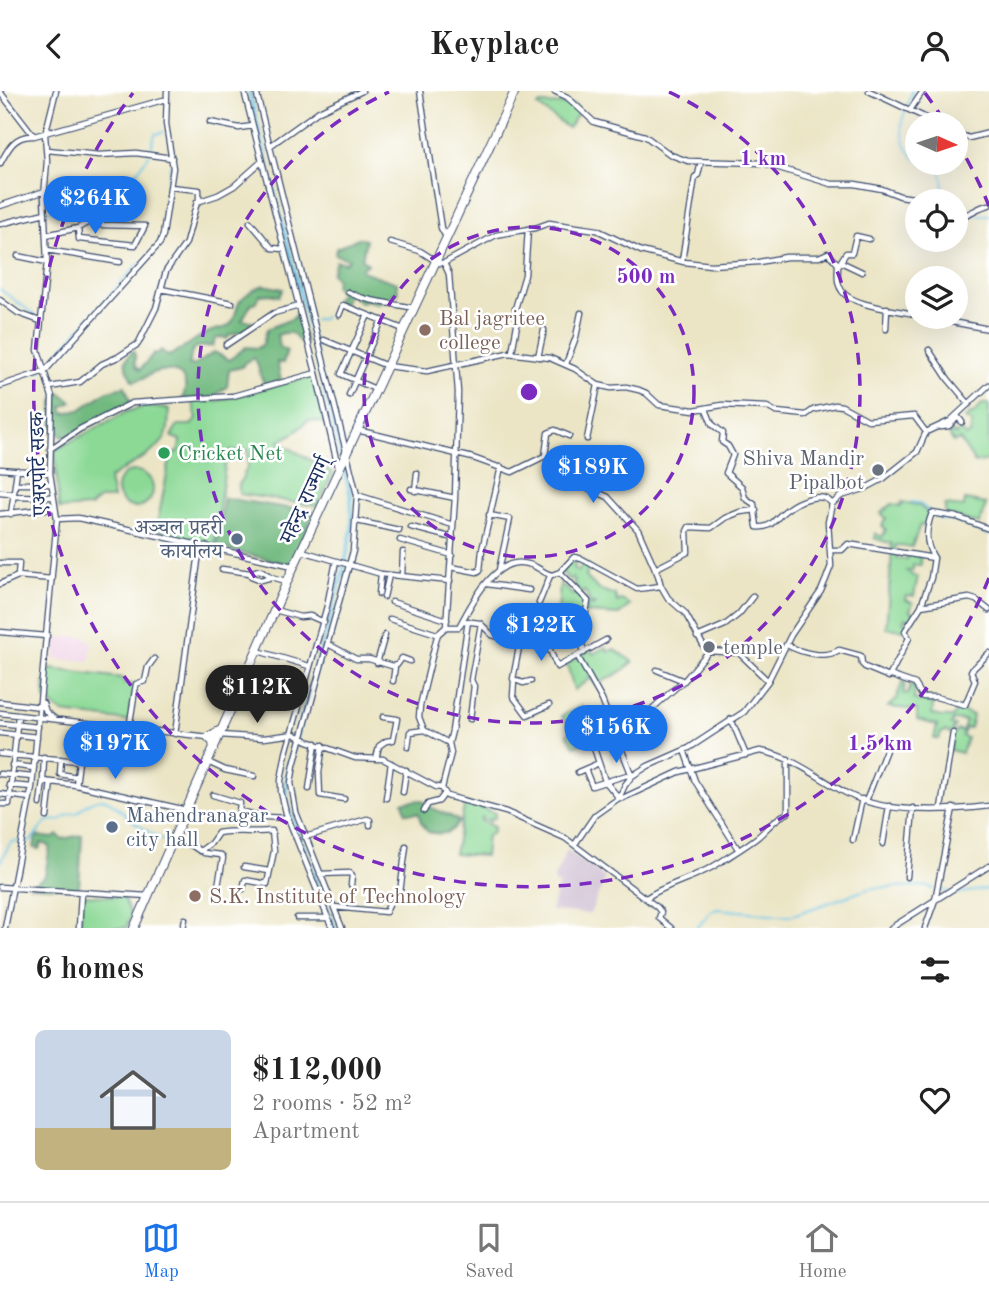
<!DOCTYPE html>
<html lang="en">
<head>
<meta charset="utf-8">
<style>
	:root { --surface:#fff; --page:#f2f2f2; --text:#222; --muted:#767676; --line:#e0e0e0; --accent:#1a73e8 }
	body { margin:0; font-family:"Old Standard TT","Noto Serif Devanagari",serif; background:var(--page); color:var(--text); height:100vh; display:flex; flex-direction:column; font-size:26px; white-space:nowrap }
	* { box-sizing:border-box; margin:0 }
	p { font-size:23px; color:var(--muted) }
	.icon { flex:none; width:38px; height:38px; fill:none; stroke:currentColor; stroke-width:2; stroke-linecap:round; stroke-linejoin:round }
	.map { position:relative; height:837px; overflow:hidden }
	.sheet { display:flex; flex-direction:column; background:var(--surface); flex:1 }
	.sheet>* { flex:none }
	.needle { width:46px; rotate:93deg }
	.fabs { position:absolute; left:905px; top:21px; display:grid; gap:14px }
	.fabs a { display:grid; place-items:center; width:63px; height:63px; border-radius:50%; background:var(--surface); box-shadow:0 7px 28px #0002; font-size:35px }
	.price { position:absolute; translate:-50% -60px; padding:0 16px; border-radius:24px; background:var(--accent); color:#fff; font-size:23px; line-height:46px; filter:drop-shadow(0 2px 4px #0008) }
	.price::after { content:''; position:absolute; left:50%; top:42px; width:21px; height:16px; margin-left:-10px; background:inherit; clip-path:polygon(0 0,100% 0,50% 100%) }
	.price.active { background:#222; color:#fff }
	ul { padding:0; list-style:none }
	li { display:flex; align-items:center; gap:21px; height:175px; padding:0 35px }
	li span { display:grid; place-items:center; flex:none; width:196px; height:140px; border-radius:10px; color:#555 }
	li>.icon { margin-inline-start:auto }
	span .icon { width:84px; height:84px; fill:#fffc; stroke-width:1 }
	li b { font-size:30px }
	h2 { display:flex; justify-content:space-between; align-items:center; height:84px; padding:0 35px; font-size:30px }
	header { display:flex; justify-content:space-between; align-items:center; height:91px; padding:0 35px; background:var(--surface); font-size:32px; font-weight:800 }
	.tab-bar { display:flex; justify-content:space-around; align-items:center; height:98px; border-top:2px solid var(--line); background:var(--surface); font-size:19px; color:var(--muted) }
	.tab-bar a { display:grid; justify-items:center; gap:4px }
	.tab-bar .active { color:var(--accent) }
	.map>svg:first-child { display:block }
</style>
</head>
<body>
<header><svg class="icon" aria-label="back" viewBox="0 0 24 24"><path d="M15 5l-7 7 7 7"/></svg>Keyplace<svg class="icon" aria-label="person" viewBox="0 0 24 24"><circle cx="12" cy="8" r="4"/><path d="M4 21q1-7 8-7t8 7"/></svg></header>
<div class="map">
<svg width="989" height="837" viewBox="0 0 989 837">
	<rect width="100%" height="100%" fill="#fff"/>
	<filter id="ink" filterUnits="userSpaceOnUse"><feTurbulence type="fractalNoise" baseFrequency=".0143" numOctaves="2"/><feDisplacementMap in="SourceGraphic" scale="14" xChannelSelector="R" yChannelSelector="G"/><feConvolveMatrix kernelMatrix="1 2 1 2 8 2 1 2 1" color-interpolation-filters="sRGB"/></filter>
	<filter id="wash" filterUnits="userSpaceOnUse"><feTurbulence type="fractalNoise" baseFrequency=".00686" numOctaves="4" result="noise"/><feDisplacementMap in="SourceGraphic" scale="28" xChannelSelector="R" yChannelSelector="G"/><feGaussianBlur stdDeviation="1.57" result="paint"/><feColorMatrix in="noise" values="0 0 0 0 0 0 0 0 0 0 0 0 0 0 0 0 0 1.4 0 .05"/><feComposite in="paint" operator="in"/></filter>
	<g filter="url(#wash)">
		<rect width="100%" height="100%" fill="#ebe5c5"/>
		<!-- built -->
		<path fill="#efd0e6" d="M 77,545 L 87,547 L 91,551 L 90,570 L 54,568 L 58,547 Z"/>
		<!-- industrial -->
		<path fill="#cdbed2" d="M 567,759 L 605,787 L 590,823 L 551,820 L 558,794 L 553,789 Z"/>
		<!-- green -->
		<path fill="#8cd996" stroke="#54847a" stroke-width="2" d="M 540,13 L 575,14 L 579,21 L 568,37 L 538,15 Z
			M 313,285 L 326,332 L 308,329 L 297,340 L 279,351 L 333,382 L 318,415 L 239,403 L 239,394 L 248,375 L 248,359 L 227,361 L 214,454 L 156,439 L 171,363 L 179,361 L 180,349 L 172,346 L 174,340 L 178,334 L 191,334 L 197,328 L 192,310 L 217,310 Z
			M 982,313 L 989,313 L 989,369 L 975,372 L 960,349 L 953,351 L 949,343 L 952,341 L 956,344 L 960,339 L 966,345 L 970,344 L 972,331 L 965,328 L 969,323 L 972,324 Z
			M 144,316 L 169,318 C 168,326 169,335 167,342 C 161,362 126,374 109,388 L 113,408 L 99,408 L 90,416 L 59,418 L 55,359 L 126,321 Z
			M117 398a18 18 0 1 1 36 0a18 18 0 1 1-36 0Z
			M 965,409 L 986,413 L 979,433 L 945,423 L 945,414 L 964,416 Z
			M 902,411 L 918,414 L 929,423 L 927,435 L 920,434 L 912,456 L 896,454 L 895,459 L 891,458 L 892,453 L 874,447 L 875,442 L 882,446 L 886,439 L 882,435 L 886,427 L 881,422 L 892,413 L 901,415 Z
			M 892,461 L 897,462 L 897,468 L 907,468 L 908,463 L 920,465 L 921,474 L 913,474 L 913,479 L 907,480 L 913,485 L 918,485 L 914,505 L 906,505 L 905,509 L 913,512 L 910,520 L 916,523 L 912,529 L 905,527 L 903,531 L 909,533 L 905,539 L 886,537 Z
			M 572,469 L 576,471 L 574,477 L 579,480 L 583,470 L 589,475 L 586,486 L 598,498 L 615,504 L 617,511 L 621,509 L 630,514 L 619,524 L 587,522 L 588,513 L 593,515 L 595,513 L 591,513 L 585,500 L 582,502 L 573,493 L 575,490 L 572,487 L 569,489 L 561,480 Z
			M 560,493 L 573,504 L 579,501 L 587,511 L 587,515 L 583,515 L 586,517 L 585,522 L 558,521 Z
			M 606,556 L 608,561 L 614,558 L 633,571 L 621,581 L 596,594 L 592,589 L 596,586 L 595,582 L 589,584 L 590,588 L 574,599 L 567,573 L 590,558 L 593,563 Z
			M 50,578 L 122,587 L 124,592 L 135,593 L 129,630 L 63,622 L 45,608 L 44,592 Z
			M 903,590 L 906,591 L 903,602 L 908,603 L 911,593 L 915,595 L 914,608 L 920,610 L 921,606 L 930,608 L 930,613 L 933,614 L 932,623 L 941,626 L 953,626 L 957,619 L 973,624 L 970,637 L 966,637 L 962,645 L 967,647 L 962,662 L 950,659 L 954,643 L 958,639 L 962,641 L 966,630 L 953,629 L 951,634 L 955,635 L 951,643 L 946,640 L 941,642 L 939,648 L 934,648 L 937,634 L 917,629 L 917,619 L 888,616 L 896,608 Z
			M 582,615 L 595,642 L 580,648 L 581,653 L 574,655 L 567,643 L 573,639 L 561,625 Z
			M 465,712 L 495,722 L 495,727 L 491,727 L 490,731 L 482,726 L 481,730 L 494,736 L 492,743 L 487,744 L 485,765 L 454,763 Z
			M 83,804 L 123,806 L 131,825 L 126,837 L 80,837 Z"/>
		<!-- forest -->
		<path fill="#71b97f" stroke="#46746e" stroke-width="2" d="M 358,147 L 366,149 L 362,168 L 368,173 L 362,177 L 362,180 L 397,192 L 398,203 L 393,203 L 386,210 L 378,213 L 366,209 L 362,212 L 348,202 L 344,212 L 336,213 L 336,208 L 341,203 L 335,195 L 336,188 L 332,182 L 336,170 L 346,172 L 349,168 L 336,164 L 335,161 L 337,157 Z
			M 264,194 L 283,198 L 279,205 L 270,203 L 260,204 L 255,212 L 252,212 L 242,229 L 252,231 L 248,239 L 229,244 L 227,248 L 223,246 L 215,248 L 213,255 L 196,256 L 192,260 L 189,274 L 195,274 L 214,261 L 229,269 L 246,256 L 258,257 L 263,253 L 267,238 L 294,227 L 298,219 L 299,234 L 302,236 L 306,252 L 304,256 C 292,245 297,238 277,244 L 280,257 L 287,260 L 283,272 L 277,271 L 281,290 L 266,294 C 257,284 261,276 254,267 L 245,271 L 242,276 L 229,279 L 227,296 L 211,307 L 182,308 C 191,290 180,277 160,280 C 150,281 145,289 133,290 C 128,275 119,274 133,260 L 135,264 L 135,274 L 140,279 L 154,262 L 157,263 L 161,259 L 168,265 C 182,259 193,249 207,242 C 213,238 222,239 228,235 C 236,231 235,217 240,210 C 246,202 255,198 264,194 Z
			M 125,295 L 131,311 L 67,347 L 53,340 L 53,310 L 61,302 L 72,311 L 62,316 L 64,322 L 80,319 L 106,301 Z
			M 224,407 L 314,421 L 292,474 L 216,456 Z
			M 422,709 C 430,720 445,720 459,730 C 451,744 443,744 428,741 L 421,731 L 418,722 L 406,722 L 403,711 Z
			M 58,744 L 62,748 L 82,744 L 79,797 L 31,795 L 45,785 L 50,755 L 41,752 L 39,758 L 34,757 L 36,745 L 53,747 Z"/>
		<g fill="none" stroke-linecap="round" stroke-linejoin="round">
			<!-- stream -->
			<path stroke="#68c4e6" stroke-width="2" d="M 912,0 C 910,9 905,18 903,27 C 899,40 906,61 917,69
				M 150,61 L 155,43 L 164,41
				M 922,72 L 938,77 C 945,89 945,98 939,110
				M 46,121 L 118,103 L 123,100 L 149,64
				M 973,124 L 989,124
				M 163,131 L 170,74
				M 0,198 L 36,225
				M 314,229 L 322,228 L 325,225
				M 308,233 L 310,232
				M 48,273 L 138,173
				M 26,284 L 41,279
				M 911,411 L 919,412 L 939,428 L 955,430 L 989,444
				M 25,751 L 30,751 L 47,730 L 60,729 L 69,723 L 77,722 C 101,697 110,710 131,728 C 141,737 153,743 164,750
				M 0,771 L 11,751 L 21,750
				M 940,798 L 953,803 L 989,798
				M 697,837 L 711,820 L 718,818 L 790,825 L 871,797 L 925,795 L 934,798"/>
			<!-- canal -->
			<path stroke="#68c4e6" stroke-width="3.5" d="M 249,0 L 342,368
				M 335,837 L 289,718 L 286,701 L 288,674 L 344,477 L 352,437 L 351,406 L 343,375"/>
		</g>
	</g>
	<g filter="url(#ink)">
		<g fill="none" stroke-linecap="round" stroke-linejoin="round">
			<defs>
				<path id="minor" d="M 244,0 L 316,282 L 338,376
					M 256,0 L 357,404 L 353,460 L 294,674 L 291,692 L 296,721 L 342,837
					M 420,0 L 441,137 L 446,146
					M 554,0 L 567,6 L 594,31 L 645,45 L 671,64 L 688,70 L 763,72 L 831,93 L 855,93 L 882,98 L 900,105 L 933,110
					M 869,0 L 939,33
					M 0,1 L 34,45 L 163,9
					M 910,19 L 923,0
					M 210,31 L 239,37 L 253,35
					M 956,42 L 969,47 L 989,42
					M 270,55 L 319,20 L 362,0
					M 47,59 L 99,64 L 136,62 L 172,67
					M 0,73 C 8,58 14,44 33,45
					M 170,96 L 199,99 L 199,109
					M 0,115 L 45,100
					M 956,126 C 969,126 976,116 989,114
					M 250,131 L 272,157 L 284,158
					M 0,133 L 45,122
					M 46,144 L 78,137 L 89,131 L 102,134 L 145,135 L 135,154 L 79,148 L 78,137
					M 390,151 L 420,160 L 439,172 L 444,172 L 496,144 L 535,137 L 549,132 L 597,139 L 641,160 L 684,171 L 711,174 L 759,171 L 786,166 L 819,166 L 828,162 L 838,173 C 838,182 836,192 842,200 C 851,215 900,219 917,224
					M 47,159 L 120,171
					M 18,165 L 47,171
					M 682,170 L 695,86 L 698,84 L 701,71
					M 841,171 L 862,181
					M 444,172 L 449,183 L 458,301 L 455,407 L 446,536
					M 838,175 L 846,162 L 852,162 L 856,145 L 869,148
					M 161,198 L 232,212
					M 348,201 C 366,211 393,212 413,217
					M 0,209 L 18,222 L 40,230
					M 339,224 L 343,214 L 403,238
					M 368,224 L 341,283 L 375,298
					M 925,226 L 989,238
					M 886,238 L 887,217
					M 324,249 L 387,275 L 427,280 L 508,262 L 550,267 L 575,278 L 598,294 L 611,297 L 626,296 L 639,299 L 646,302 L 659,314 L 694,319 L 722,314 L 767,316 L 776,321 L 806,324 L 813,319 L 835,314 L 842,315 L 868,329 L 914,325 L 926,341
					M 226,254 L 274,222 L 299,215
					M 929,259 L 948,288 L 969,313
					M 512,261 L 519,223 L 515,218 L 525,184 L 528,138
					M 538,266 L 544,239
					M 566,273 L 576,246 L 581,222
					M 0,295 L 45,280 L 160,152 L 163,144 L 173,77 L 166,33 L 167,0
					M 50,296 L 80,291 L 102,273 L 118,266 L 138,253 L 156,217 L 166,180 L 186,152 L 197,111 L 218,104 L 234,95 L 261,71
					M 349,304 L 382,229
					M 706,318 L 712,333 L 723,342 L 722,351 L 728,355 L 733,364 L 726,382 L 742,396 L 745,407 L 754,413 L 757,436 C 772,438 775,427 786,419 C 797,410 823,399 832,413
					M 941,336 L 949,335 L 958,326 L 962,331
					M 357,339 L 473,367 L 512,381 L 545,365 L 552,366 L 572,380 L 586,396 L 608,406 L 638,439 L 658,484 L 661,495 L 668,507 L 685,522 L 704,556 L 709,560 L 739,562 L 768,590
					M 587,348 L 598,294
					M 50,358 L 80,338 L 132,312 L 233,305 L 316,282
					M 545,365 L 548,342 L 555,339 L 569,345
					M 0,378 L 50,382
					M 15,393 L 51,393
					M 411,398 L 455,407
					M 415,400 L 417,382
					M 0,401 L 10,402 L 14,405 L 53,406
					M 357,404 L 453,434
					M 0,423 L 55,417
					M 11,423 L 17,379
					M 489,424 L 510,428 L 499,479
					M 57,428 L 78,427 L 293,475
					M 357,430 L 399,439
					M 411,436 L 453,447
					M 400,449 L 452,464
					M 831,459 L 842,459 L 848,453 L 934,467 L 931,487 L 921,515
					M 302,460 L 381,483 L 450,490
					M 934,467 C 925,453 925,439 932,422 L 957,426 L 989,438
					M 0,472 L 19,472 L 18,485
					M 451,476 L 477,481 L 480,479 L 482,459 L 501,376
					M 222,478 L 250,482 L 258,479 L 263,480 L 272,486 L 286,490
					M 655,478 L 688,461 L 687,440 L 689,436 L 711,437 L 725,427 L 740,421 L 756,419
					M 560,481 L 588,510 L 581,549 L 584,562
					M 250,482 L 251,485 L 261,489 L 272,486
					M 402,485 L 403,461
					M 0,493 L 18,485 L 52,488
					M 487,493 L 529,499
					M 379,503 L 381,483
					M 384,506 L 389,484
					M 392,511 L 447,529
					M 539,512 L 550,485
					M 275,519 L 300,526 L 310,525 L 324,531
					M 390,528 L 437,543
					M 463,530 L 480,532 L 492,544 L 550,559 L 557,576 L 606,549
					M 0,541 L 47,545
					M 697,546 L 725,534 L 739,523 L 753,505
					M 520,551 L 513,588 L 523,592 L 531,590
					M 328,553 L 356,568 L 369,568 L 392,575 L 397,574 L 402,567 L 410,570
					M 787,554 C 802,562 825,568 839,559 L 861,565 L 862,573 L 865,576 L 889,586 L 909,547 L 905,540 L 921,515 L 969,507 L 976,509 L 989,519
					M 258,560 L 309,575
					M 578,566 L 602,609 L 632,685
					M 377,572 L 385,544
					M 657,579 L 684,590 L 709,560
					M 249,580 L 289,597 L 303,600
					M 892,585 L 915,593 L 923,606 L 936,606 L 965,614 L 975,590 L 971,580 L 989,562
					M 393,590 L 395,575
					M 514,590 L 513,605 L 527,624 L 549,614
					M 0,611 L 41,616
					M 43,612 L 46,621 L 54,627
					M 653,617 L 682,591
					M 0,622 L 208,646
					M 470,628 L 474,595 L 471,589 L 481,533
					M 731,628 L 746,664
					M 0,632 L 38,636
					M 84,632 L 76,694 L 186,719
					M 129,638 L 136,593 L 145,590 L 148,576 L 154,568
					M 0,642 L 37,646
					M 175,643 L 200,454
					M 220,644 L 264,647 L 294,643 L 308,650 L 355,667 L 383,668 L 436,696 L 442,697 L 447,705 L 506,721 L 565,747 L 657,816 L 661,821 L 659,827 L 671,837
					M 449,652 L 452,640 L 468,530
					M 323,654 L 319,681 L 320,704 L 344,708
					M 593,654 L 605,690 L 619,707 L 623,707 L 679,681 L 760,660 C 792,665 818,687 846,702 C 884,723 947,720 989,715
					M 408,656 L 410,641 L 424,639
					M 684,659 L 695,690 L 738,758
					M 0,663 L 79,670
					M 44,666 L 43,690 L 76,694
					M 61,668 L 60,683 L 77,686
					M 376,668 L 379,655 L 386,650 L 393,649 L 397,628 L 383,626
					M 208,671 L 225,679 L 254,685
					M 12,674 L 34,677
					M 585,678 L 592,695 L 627,684 L 630,686
					M 578,681 L 599,672
					M 0,683 L 33,686
					M 9,694 L 32,696
					M 442,697 L 451,662 L 449,652 L 424,639 L 419,626 L 420,615 L 436,549 L 438,543 L 446,536 L 459,536 C 470,515 493,469 522,472 C 538,473 541,482 552,484 L 560,481 L 574,466 L 582,468 L 637,498 L 661,495
					M 309,698 L 316,652
					M 403,701 L 406,679
					M 0,703 L 30,707
					M 213,704 L 240,712 L 239,720 L 266,726 L 288,727
					M 386,707 L 391,672
					M 866,710 L 886,659
					M 0,713 L 9,713 L 18,624
					M 40,713 L 43,690
					M 941,717 L 953,642
					M 424,720 L 428,713 L 439,710 L 445,702
					M 47,726 L 51,691
					M 305,746 L 367,728 L 370,729 L 370,734
					M 853,749 L 862,708
					M 173,752 L 191,754 L 200,760 L 211,752 L 218,742 C 236,739 254,742 272,740 L 274,760 L 267,793 L 245,789 L 243,798
					M 575,753 L 595,724 L 619,707 L 625,694 L 632,685 L 648,675 L 689,657 L 744,621 L 768,590 L 791,544 L 821,500 L 826,488 L 831,475 L 828,431 L 832,413 L 841,405 L 864,398 L 883,388 L 917,361 L 926,341 L 950,330 L 989,294
					M 883,753 L 889,715
					M 202,759 L 204,762 L 221,764 L 223,767 L 218,795
					M 244,776 L 269,780
					M 320,783 L 350,782 L 352,784 L 351,794
					M 907,786 L 913,717
					M 0,796 L 148,805
					M 646,807 C 668,792 696,787 719,772 C 731,764 748,754 759,745 C 769,736 775,727 788,722 L 788,668
					M 334,816 L 386,821 L 391,808 L 399,809 L 406,755
					M 297,827 L 328,827
					M 5,837 L 32,696 L 57,428 L 50,382 L 52,306 L 38,259 L 47,171 L 44,106 L 47,70 L 45,44 L 56,0
					M 79,837 L 81,802
					M 183,837 L 185,828
					M 332,837 L 286,722 L 281,701 L 281,689 L 286,662 L 327,515 L 336,470
					M 891,837 L 989,775
					M 925,837 L 935,809 L 953,717"/>
				<path id="highway" d="M 214,658 L 213,651 L 208,646 L 223,638
					M 134,837 L 294,475 L 515,0"/>
			</defs>
			<!-- minor casing -->
			<use href="#minor" stroke="#3a4a6d" stroke-width="7"/>
			<!-- highway casing -->
			<use href="#highway" stroke="#3a4a6d" stroke-width="10"/>
			<!-- minor -->
			<use href="#minor" stroke="#fff" stroke-width="4.5"/>
			<!-- highway -->
			<use href="#highway" stroke="#fff" stroke-width="8"/>
		</g>
	</g>
	<!-- distance rings -->
	<g fill="none" stroke="#7b2cbf" stroke-width="3.5" stroke-dasharray="12 9">
		<circle cx="529" cy="301" r="165"/>
		<path d="M669 1A331 331 0 1 1 389 1"/>
		<path d="M989 487A496 496 0 1 1 133 2M925 2A496 496 0 0 1 945 31M956 49A496 496 0 0 1 989 115"/>
	</g>
	<!-- markers -->
	<g fill="#8d6e63" stroke="#fff" stroke-width="2.5">
		<circle cx="425" cy="239" r="7"/>
		<circle cx="195" cy="805" r="7"/>
	</g>
	<circle fill="#2e9e5b" stroke="#fff" stroke-width="2.5" cx="164" cy="362" r="7"/>
	<g fill="#6b7280" stroke="#fff" stroke-width="2.5">
		<circle cx="878" cy="379" r="7"/>
		<circle cx="709" cy="556" r="7"/>
	</g>
	<g fill="#5c6f8a" stroke="#fff" stroke-width="2.5">
		<circle cx="237" cy="448" r="7"/>
		<circle cx="112" cy="736" r="7"/>
	</g>
	<g text-anchor="middle" stroke-width="5" stroke-linejoin="round" paint-order="stroke">
		<!-- education labels -->
		<g font-size="21" fill="#785e54" stroke="#fff" text-anchor="start">
			<text x="439" y="234">Bal jagritee<tspan x="439" dy="24">college</tspan></text>
			<text x="209" y="812">S.K. Institute of Technology</text>
		</g>
		<!-- leisure labels -->
		<g font-size="21" fill="#27864d" stroke="#fff" text-anchor="start">
			<text x="178" y="369">Cricket Net</text>
		</g>
		<!-- worship labels -->
		<g font-size="21" fill="#5b616d" stroke="#fff" text-anchor="end">
			<text x="864" y="374">Shiva Mandir<tspan x="864" dy="24">Pipalbot</tspan></text>
			<text x="723" y="563" text-anchor="start">temple</text>
		</g>
		<!-- street labels -->
		<g font-size="21" fill="#1b2f5e" stroke="#fff">
			<text transform="translate(38 373) rotate(-92)" y="7">एअरपोर्ट सडक</text>
			<text transform="translate(305 409) rotate(-65)" y="7">महेन्द्र राज्मार्ग्</text>
		</g>
		<!-- service labels -->
		<g font-size="21" fill="#4e5e75" stroke="#fff" text-anchor="end">
			<text x="223" y="443">अञ्चल प्रहरी<tspan x="223" dy="24">कार्यालय</tspan></text>
			<text x="126" y="731" text-anchor="start">Mahendranagar<tspan x="126" dy="24">city hall</tspan></text>
		</g>
	</g>
	<circle cx="529" cy="301" r="10" fill="#7b2cbf" stroke="#fff" stroke-width="3.5"/>
	<g font-size="21" text-anchor="middle" font-weight="bold" fill="#7b2cbf" stroke="#fff" stroke-width="5" stroke-linejoin="round" paint-order="stroke">
		<text x="763" y="74">1 km</text>
		<text x="646" y="192">500 m</text>
		<text x="880" y="659">1.5 km</text>
	</g>
</svg>
<div class="fabs">
<a><svg class="needle" viewBox="-14 -14 28 28"><path d="M0-13l5 13h-10z" fill="#e53935"/><path d="M0 13l5-13h-10z" fill="#767676"/></svg></a>
<a><svg class="icon" aria-label="locate" viewBox="0 0 24 24"><circle cx="12" cy="12" r="6"/><path d="M12 2v4M12 18v4M2 12h4M18 12h4"/></svg></a>
<a><svg class="icon" aria-label="layers" viewBox="0 0 24 24"><path d="M12 4l9 5-9 5-9-5zM3 14l9 5 9-5"/></svg></a>
</div>
<b class="price" style="left:95px;top:145px">$264K</b>
<b class="price" style="left:593px;top:414px">$189K</b>
<b class="price" style="left:541px;top:572px">$122K</b>
<b class="price active" style="left:257px;top:634px">$112K</b>
<b class="price" style="left:616px;top:674px">$156K</b>
<b class="price" style="left:115px;top:690px">$197K</b>
</div>
<section class="sheet">
<h2>6 homes<svg class="icon" aria-label="filters" viewBox="0 0 24 24"><path d="M4 7h16M4 17h16"/><circle cx="9" cy="7" r="2"/><circle cx="15" cy="17" r="2"/></svg></h2>
<ul>
<li><span style="background:linear-gradient(#c9d6e8 70%,#c2b280 0)"><svg class="icon" aria-label="home" viewBox="0 0 24 24"><path d="M3 11l9-7 9 7M6 9v11h12V9"/></svg></span><div><b>$112,000</b><p>2 rooms · 52 m²</p><p>Apartment</p></div><svg class="icon" aria-label="heart" viewBox="0 0 24 24"><path d="M12 20l-8-8c-3-5 5-10 8-4 3-6 11-1 8 4z"/></svg></li>
</ul>
</section>
<nav class="tab-bar">
<a class="active"><svg class="icon" aria-label="map" viewBox="0 0 24 24"><path d="M3 6l6-2 6 2 6-2v14l-6 2-6-2-6 2zM9 4v14M15 6v14"/></svg>Map</a>
<a><svg class="icon" aria-label="saved" viewBox="0 0 24 24"><path d="M7 4h10v16l-5-4-5 4z"/></svg>Saved</a>
<a><svg class="icon" aria-label="home" viewBox="0 0 24 24"><path d="M3 11l9-7 9 7M6 9v11h12V9"/></svg>Home</a>
</nav>
</body>
</html>
